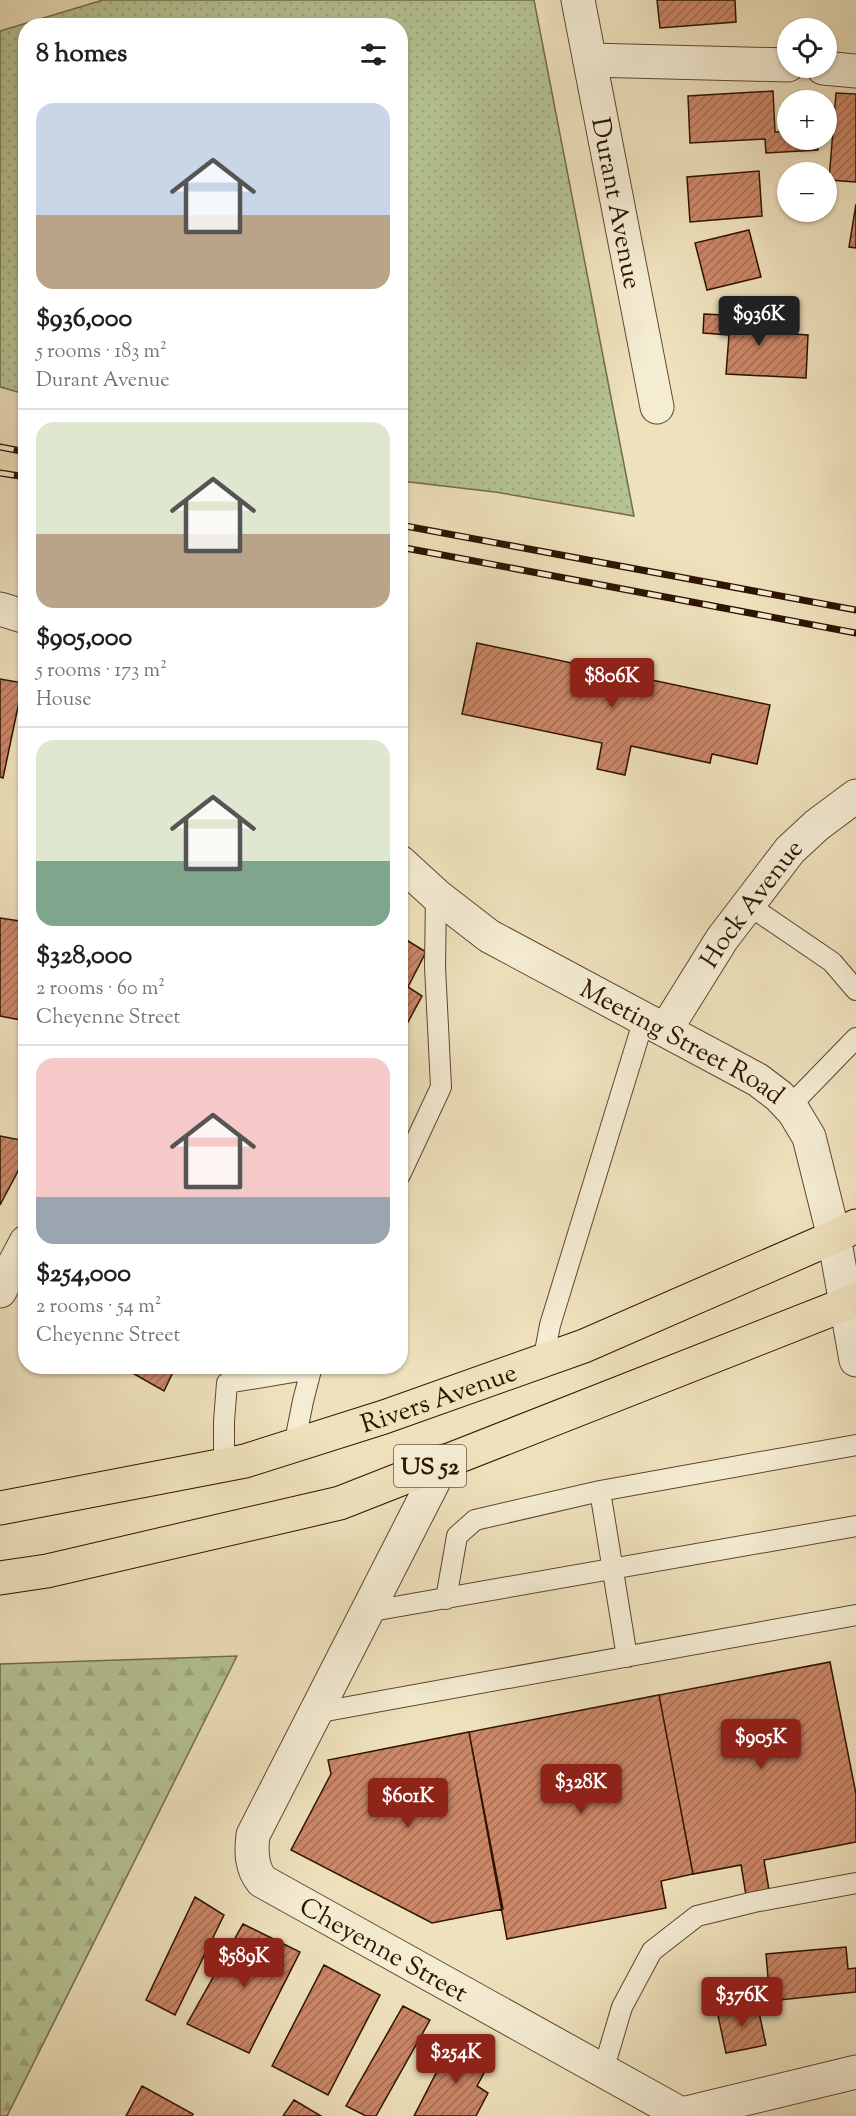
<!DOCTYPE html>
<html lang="en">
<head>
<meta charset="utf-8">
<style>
	:root { --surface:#fff; --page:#f2f2f2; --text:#202124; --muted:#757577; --line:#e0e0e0; --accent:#8f2418 }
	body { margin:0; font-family:"Sorts Mill Goudy",serif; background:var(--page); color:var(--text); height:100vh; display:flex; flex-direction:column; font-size:22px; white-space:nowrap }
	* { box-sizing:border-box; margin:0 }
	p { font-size:20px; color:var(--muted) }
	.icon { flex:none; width:33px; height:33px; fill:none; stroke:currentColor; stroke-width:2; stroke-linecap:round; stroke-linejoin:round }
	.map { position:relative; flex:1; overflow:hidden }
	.details { position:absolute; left:18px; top:18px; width:390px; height:1356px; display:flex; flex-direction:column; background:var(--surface); border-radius:24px; box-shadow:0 2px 4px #0004 }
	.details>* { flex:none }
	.controls { position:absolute; left:777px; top:18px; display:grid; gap:12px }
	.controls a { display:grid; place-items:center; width:60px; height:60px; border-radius:50%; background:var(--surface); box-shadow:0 2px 4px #0004; font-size:30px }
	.price { position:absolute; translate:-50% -51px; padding:0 14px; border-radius:6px; background:var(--accent); color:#fff; font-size:20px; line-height:39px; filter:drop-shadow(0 2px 3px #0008) }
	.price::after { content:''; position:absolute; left:50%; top:36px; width:18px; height:14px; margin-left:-9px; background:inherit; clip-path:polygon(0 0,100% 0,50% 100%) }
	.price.on { background:#222; color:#fff }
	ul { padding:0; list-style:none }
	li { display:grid; align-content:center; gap:12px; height:318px; padding:0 18px }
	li+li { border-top:2px solid var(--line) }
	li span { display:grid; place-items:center; height:186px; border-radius:18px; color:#555 }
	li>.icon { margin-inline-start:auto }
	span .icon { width:108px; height:108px; fill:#fffc; stroke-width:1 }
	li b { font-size:26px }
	h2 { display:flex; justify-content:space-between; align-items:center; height:72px; padding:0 18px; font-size:26px }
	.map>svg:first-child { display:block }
</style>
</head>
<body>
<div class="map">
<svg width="856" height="2116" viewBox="0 0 856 2116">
	<defs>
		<pattern id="grass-dots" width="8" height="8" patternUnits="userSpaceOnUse" patternTransform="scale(1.5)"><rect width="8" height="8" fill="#b5c393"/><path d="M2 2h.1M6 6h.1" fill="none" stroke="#9ca77d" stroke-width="1.8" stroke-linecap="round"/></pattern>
		<pattern id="forest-firs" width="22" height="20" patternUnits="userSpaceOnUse" patternTransform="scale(1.5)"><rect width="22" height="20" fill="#b5c393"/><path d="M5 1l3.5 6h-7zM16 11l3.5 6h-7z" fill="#9ca77d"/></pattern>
		<pattern id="building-hatch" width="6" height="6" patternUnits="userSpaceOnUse" patternTransform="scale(1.5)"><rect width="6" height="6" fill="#cb8768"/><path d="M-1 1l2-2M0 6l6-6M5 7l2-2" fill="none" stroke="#a56d53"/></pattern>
	</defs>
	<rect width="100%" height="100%" fill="#eee1bc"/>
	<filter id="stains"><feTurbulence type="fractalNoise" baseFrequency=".00333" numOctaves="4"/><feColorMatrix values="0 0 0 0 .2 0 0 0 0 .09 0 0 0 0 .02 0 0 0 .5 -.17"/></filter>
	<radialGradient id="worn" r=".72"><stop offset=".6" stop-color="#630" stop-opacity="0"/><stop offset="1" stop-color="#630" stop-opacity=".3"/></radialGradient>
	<!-- grass -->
	<path fill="url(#grass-dots)" stroke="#726c4a" stroke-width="1.5" d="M 103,0 L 534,0 L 634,516 L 495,492 L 401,481 L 400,26 L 26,26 L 25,394 L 0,387 L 0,31 Z"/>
	<!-- forest -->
	<path fill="url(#forest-firs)" stroke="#726c4a" stroke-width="1.5" d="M 237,1656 L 7,2116 L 0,2116 L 0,1664 Z"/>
	<!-- building -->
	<path fill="url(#building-hatch)" stroke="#2e1401" stroke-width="1.5" d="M 657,0 L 735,0 L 736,22 L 660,28 Z
		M 773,91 L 775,132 L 788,131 L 788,140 L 817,140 L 818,150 L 766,153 L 765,139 L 690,143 L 688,96 Z
		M 836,93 L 856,94 L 856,182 L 829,180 Z
		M 759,171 L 762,216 L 690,222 L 687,177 Z
		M 856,204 L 856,248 L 849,247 Z
		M 749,230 L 761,277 L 707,290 L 695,243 Z
		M 704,314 L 764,317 L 764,332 L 808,335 L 806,378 L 726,374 L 729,335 L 703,333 Z
		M 477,643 L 770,705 L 757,764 L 712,754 L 710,763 L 631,746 L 625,775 L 597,769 L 602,743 L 462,714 Z
		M 0,679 L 23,683 L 3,778 L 0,777 Z
		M 0,918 L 26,922 L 26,1021 L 0,1016 Z
		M 400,936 L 426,952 L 408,987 L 422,996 L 400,1037 Z
		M 0,1136 L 26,1141 L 26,1156 L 0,1205 Z
		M 120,1366 L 176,1366 L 164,1391 Z
		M 830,1662 L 856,1794 L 856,1842 L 764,1860 L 769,1890 L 746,1895 L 741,1865 L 693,1874 L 659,1695 Z
		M 659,1695 L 693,1874 L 661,1881 L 666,1908 L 507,1939 L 469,1732 Z
		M 469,1732 L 503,1909 L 432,1923 L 291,1850 L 331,1774 L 328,1760 Z
		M 195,1897 L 224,1915 L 175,2015 L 146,2000 Z
		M 243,1924 L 300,1952 L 249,2053 L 187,2024 Z
		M 846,1947 L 848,1969 L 856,1968 L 856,1992 L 770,2001 L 766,1954 Z
		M 324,1965 L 380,1995 L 328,2095 L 272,2066 Z
		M 757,2003 L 766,2045 L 726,2053 L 717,2011 Z
		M 403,2006 L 430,2020 L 376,2116 L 366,2116 L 346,2106 Z
		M 453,2040 L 490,2062 L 477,2086 L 488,2093 L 476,2116 L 414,2116 Z
		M 142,2086 L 193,2114 L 192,2116 L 126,2116 Z
		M 294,2100 L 321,2116 L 283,2116 Z"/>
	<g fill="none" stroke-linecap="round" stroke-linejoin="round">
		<defs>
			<path id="service" d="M 747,904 L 832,962 L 856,990
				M 789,1107 L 856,1038
				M 400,1175 L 441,1087 L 435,967 L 436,895
				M 543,1362 L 550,1325 L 644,1019
				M 294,1446 L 303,1401 L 312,1366
				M 224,1465 L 224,1421 L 227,1383 L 311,1369
				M 446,1599 L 457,1536 L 475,1520 L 600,1491
				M 366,1612 L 856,1526
				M 627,1657 L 600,1491 L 856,1445
				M 315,1713 L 856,1615
				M 603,2071 L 622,2007 L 652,1951 L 697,1916 L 754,1902 L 856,1883"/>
			<g id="minor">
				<path id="s1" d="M 578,0 L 657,407"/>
				<path d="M 590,60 L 788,65"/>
				<path d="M 823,68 L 856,71"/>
				<path id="s2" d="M 666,1029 L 722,939 L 790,850 L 817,825 L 856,796"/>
				<path d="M 0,1291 L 26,1242"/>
				<path id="s3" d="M 444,1461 L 253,1835 C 251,1851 251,1868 262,1881 L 681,2114"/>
				<path d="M 674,2116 L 856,2072"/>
			</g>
			<g id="tertiary">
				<path d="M 0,609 L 26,617"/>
				<path id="s4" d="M 400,862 L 436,895 L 489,936 L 758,1080 L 779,1096 L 794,1112 L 809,1137 L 834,1237 L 856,1360"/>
			</g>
			<g id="primary">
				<path id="s5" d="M 0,1508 L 245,1461 L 384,1417 L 584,1346 L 834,1237 L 856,1226"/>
				<path d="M 0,1578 L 47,1571 L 340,1503 L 856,1300"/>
			</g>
		</defs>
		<!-- service casing -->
		<use href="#service" stroke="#5e4730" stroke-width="22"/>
		<!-- minor casing -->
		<use href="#minor" stroke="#5e4730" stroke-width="35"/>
		<!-- tertiary casing -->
		<use href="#tertiary" stroke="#5e4730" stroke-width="35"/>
		<!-- primary casing -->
		<use href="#primary" stroke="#2e1401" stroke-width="35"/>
		<!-- service -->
		<use href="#service" stroke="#f4ecd3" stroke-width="20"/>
		<!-- minor -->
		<use href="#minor" stroke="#f4ecd3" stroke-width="33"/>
		<!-- tertiary -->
		<use href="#tertiary" stroke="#f4ecd3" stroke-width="33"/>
		<!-- primary -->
		<use href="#primary" stroke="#eee1bc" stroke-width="33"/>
		<defs>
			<path id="rail" d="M 0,447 L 26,452
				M 0,473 L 26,477
				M 400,525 L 856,610
				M 400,547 L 856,633"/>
		</defs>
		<!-- rail casing -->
		<use href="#rail" stroke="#2e1401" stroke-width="7"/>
		<!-- rail -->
		<use href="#rail" stroke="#f4ecd3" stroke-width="4.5" stroke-dasharray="14" stroke-linecap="butt"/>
	</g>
	<g text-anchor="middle" stroke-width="6" stroke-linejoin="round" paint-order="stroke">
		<!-- shield labels -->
		<rect fill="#f4ecd3" stroke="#695540" stroke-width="1.5" x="394" y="1445" width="72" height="42" rx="4.5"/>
		<g font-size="24" font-weight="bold" fill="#2e1401">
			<text x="430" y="1474">US 52</text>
		</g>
		<!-- street labels -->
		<g font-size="26" fill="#2e1401" stroke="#f4ecd3">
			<text dy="9" stroke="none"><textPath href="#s1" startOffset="207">Durant Avenue</textPath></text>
			<text dy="9" stroke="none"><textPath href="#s2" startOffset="152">Hock Avenue</textPath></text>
			<text dy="9" stroke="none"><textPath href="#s4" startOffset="336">Meeting Street Road</textPath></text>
			<text dy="9" stroke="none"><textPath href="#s5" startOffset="453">Rivers Avenue</textPath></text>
			<text dy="9" stroke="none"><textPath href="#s3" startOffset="608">Cheyenne Street</textPath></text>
		</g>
	</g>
	<rect width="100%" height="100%" filter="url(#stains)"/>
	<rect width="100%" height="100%" fill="url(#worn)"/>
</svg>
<div class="controls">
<a><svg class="icon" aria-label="locate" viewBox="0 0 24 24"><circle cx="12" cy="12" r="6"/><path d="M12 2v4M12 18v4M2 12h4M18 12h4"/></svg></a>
<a>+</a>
<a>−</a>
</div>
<b class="price on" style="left:759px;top:347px">$936K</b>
<b class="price" style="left:612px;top:709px">$806K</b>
<b class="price" style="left:761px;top:1770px">$905K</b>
<b class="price" style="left:581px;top:1815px">$328K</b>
<b class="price" style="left:408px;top:1829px">$601K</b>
<b class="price" style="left:244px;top:1989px">$589K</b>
<b class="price" style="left:742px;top:2028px">$376K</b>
<b class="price" style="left:456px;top:2085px">$254K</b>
<section class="details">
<h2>8 homes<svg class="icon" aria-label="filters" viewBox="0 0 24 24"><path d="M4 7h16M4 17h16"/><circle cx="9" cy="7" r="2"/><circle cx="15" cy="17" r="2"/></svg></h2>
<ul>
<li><span style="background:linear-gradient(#c9d6e8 60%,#b9a48a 0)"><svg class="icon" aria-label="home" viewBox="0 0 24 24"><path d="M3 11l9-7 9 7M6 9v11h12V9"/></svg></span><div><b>$936,000</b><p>5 rooms · 183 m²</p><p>Durant Avenue</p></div></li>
<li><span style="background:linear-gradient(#dfe7d0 60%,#b9a48a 0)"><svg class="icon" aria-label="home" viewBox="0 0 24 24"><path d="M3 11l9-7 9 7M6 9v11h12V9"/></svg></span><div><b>$905,000</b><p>5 rooms · 173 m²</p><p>House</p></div></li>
<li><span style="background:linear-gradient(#dfe7d0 65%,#7fa58c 0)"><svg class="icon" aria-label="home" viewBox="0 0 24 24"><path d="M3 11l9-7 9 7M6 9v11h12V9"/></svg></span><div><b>$328,000</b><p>2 rooms · 60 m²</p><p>Cheyenne Street</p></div></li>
<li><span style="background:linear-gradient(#f6c9c9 75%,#9aa5b1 0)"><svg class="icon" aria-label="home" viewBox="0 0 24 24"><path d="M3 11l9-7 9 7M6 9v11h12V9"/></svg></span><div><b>$254,000</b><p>2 rooms · 54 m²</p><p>Cheyenne Street</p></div></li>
</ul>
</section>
</div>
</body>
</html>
